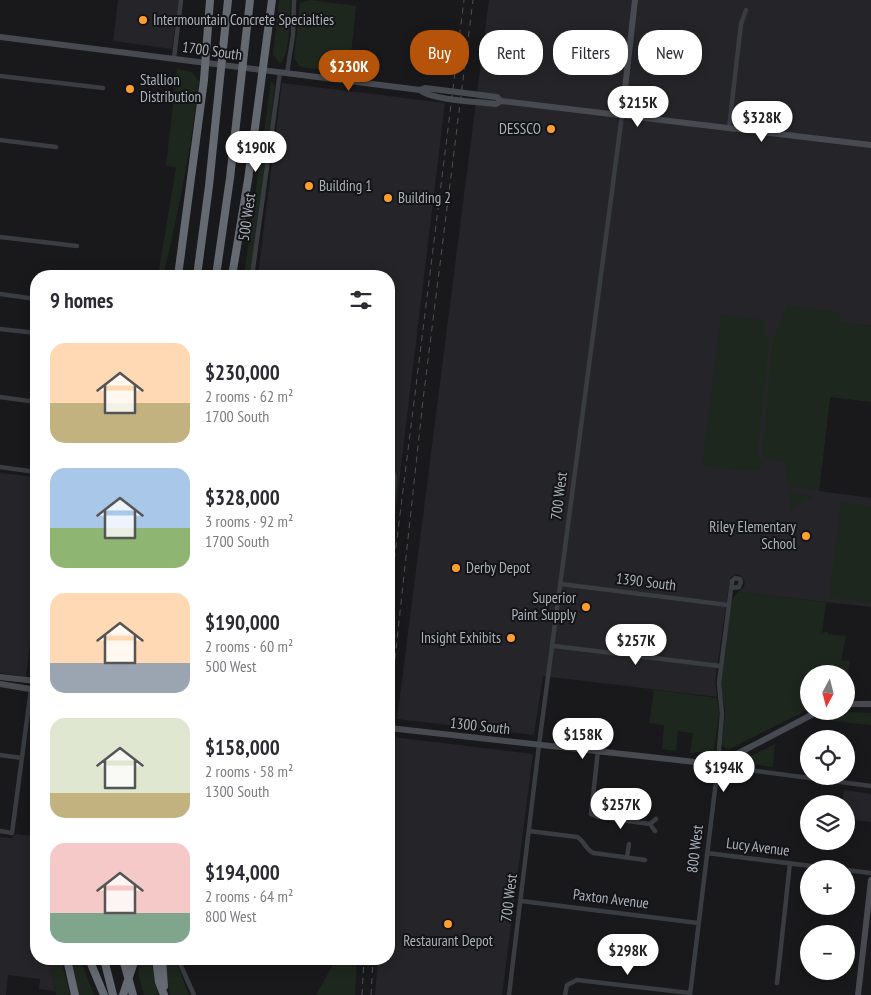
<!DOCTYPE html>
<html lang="en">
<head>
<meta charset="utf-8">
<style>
	:root { --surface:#fff; --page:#f2f2f3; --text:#2b2b33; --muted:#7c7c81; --accent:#b45309 }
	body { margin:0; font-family:"PT Sans Narrow",sans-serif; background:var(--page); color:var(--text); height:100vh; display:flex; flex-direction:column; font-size:19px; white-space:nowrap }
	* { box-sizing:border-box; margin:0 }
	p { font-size:16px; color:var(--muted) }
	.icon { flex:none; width:28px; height:28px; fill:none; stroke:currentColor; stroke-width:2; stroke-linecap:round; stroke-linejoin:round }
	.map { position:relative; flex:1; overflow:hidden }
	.sheet { position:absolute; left:30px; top:270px; width:365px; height:695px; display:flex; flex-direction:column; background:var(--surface); border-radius:20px; box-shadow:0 2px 12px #0003 }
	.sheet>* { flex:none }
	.banner { position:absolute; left:410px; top:30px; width:385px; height:45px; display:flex; gap:10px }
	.needle { width:32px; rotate:187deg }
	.fabs { position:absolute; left:800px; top:665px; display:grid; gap:10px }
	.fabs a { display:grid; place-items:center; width:55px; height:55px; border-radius:50%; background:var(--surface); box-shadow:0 2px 12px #0003; font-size:25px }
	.price { position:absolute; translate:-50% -42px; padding:0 11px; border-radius:18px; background:#fff; color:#222; font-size:16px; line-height:32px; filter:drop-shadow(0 1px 2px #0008) }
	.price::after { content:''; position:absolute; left:50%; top:30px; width:15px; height:11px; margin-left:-8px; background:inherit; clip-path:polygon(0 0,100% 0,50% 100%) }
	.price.current { background:var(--accent); color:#fff }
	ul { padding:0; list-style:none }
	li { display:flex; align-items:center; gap:15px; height:125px; padding:0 20px }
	li span { display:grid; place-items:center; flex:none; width:140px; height:100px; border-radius:15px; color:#555 }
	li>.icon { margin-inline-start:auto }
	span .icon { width:60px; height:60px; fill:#fffc; stroke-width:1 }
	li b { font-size:21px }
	h2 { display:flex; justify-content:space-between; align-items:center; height:60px; padding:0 20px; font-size:21px }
	.chip { padding:0 18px; border-radius:20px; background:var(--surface); box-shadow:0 2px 12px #0003; font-size:18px; line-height:45px }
	.chip.current { background:var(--accent); color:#fff }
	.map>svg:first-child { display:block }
</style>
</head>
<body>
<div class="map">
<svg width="871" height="995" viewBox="0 0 871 995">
	<rect width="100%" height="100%" fill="#19191b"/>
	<!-- built -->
	<path fill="#252529" d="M 118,0 L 179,0 L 172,49 L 113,41 Z
		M 489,0 L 871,0 L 871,326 L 839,323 L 819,491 L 871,498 L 871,607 L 738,592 L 744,587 L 745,582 L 741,575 L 736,574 L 730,578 L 715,682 L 717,697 L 543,676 L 534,735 L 397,719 Z
		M 282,83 L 445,103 L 389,565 L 389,276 L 258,276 Z
		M 0,473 L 36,477 L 36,593 L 26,677 L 0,673 Z
		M 393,737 L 533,754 L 502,995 L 375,995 L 378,959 L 389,959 L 389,794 Z
		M 844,790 L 871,794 L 871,822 L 846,819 L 846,804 L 842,804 Z
		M 15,834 L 32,836 L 36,892 L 36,959 L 49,959 L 55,991 L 39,989 L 40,979 L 8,975 L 6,995 L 0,995 L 0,837 L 12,838 Z"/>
	<!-- green -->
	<path fill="#1e271e" d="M 279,0 L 291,0 C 290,14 290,56 280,64 L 273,55 Z
		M 310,0 L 356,6 L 349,73 L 300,67 L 294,58 L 300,3 Z
		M 177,69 L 192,72 L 199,81 C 191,147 179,212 163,276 L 158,276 L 176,167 L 166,166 Z
		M 271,81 L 275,86 L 251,276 L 244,276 Z
		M 786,305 L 840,312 L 839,322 L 871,326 L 871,402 L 830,397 L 818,490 L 787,486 L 788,475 L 786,474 L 785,462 L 766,459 L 762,455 L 773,336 L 775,336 C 777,325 785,317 786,305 Z
		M 721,314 L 761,320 L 764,323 L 764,335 L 770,336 L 758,451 L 761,463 L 760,471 L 747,471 L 702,466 Z
		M 790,492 L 813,496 L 790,509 Z
		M 841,502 L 871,506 L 871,603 L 829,598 Z
		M 738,592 L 826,602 L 822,633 L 828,631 L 828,634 L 846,636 L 841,660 L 850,661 L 846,691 L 846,674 L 809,674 L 809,709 L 728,750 L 722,745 L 725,711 L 721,684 L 732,599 Z
		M 654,690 L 717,698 L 719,713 L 714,751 L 690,753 L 693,733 L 678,731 L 676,751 L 662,749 L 664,725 L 649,723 Z
		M 850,712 L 871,713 L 871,725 L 833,721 L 834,715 Z
		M 775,744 L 773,767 L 752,764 L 745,759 Z
		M 49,959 L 61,959 L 70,995 L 56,995 Z
		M 71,959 L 80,959 L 94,995 L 79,995 Z
		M 140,959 L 151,959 L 158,995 L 144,995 L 138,973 Z
		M 165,959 L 175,959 L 189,995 L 170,995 Z
		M 336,959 L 357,959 L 355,995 L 316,995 Z"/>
	<!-- water -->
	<path fill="#2d3b41" d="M 389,466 L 393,466 L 397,476 L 391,550 L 389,552 Z"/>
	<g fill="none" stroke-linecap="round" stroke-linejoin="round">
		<!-- street -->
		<path stroke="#393c41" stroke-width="4.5" d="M 174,58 L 181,0
			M 287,73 L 293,35 L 294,0
			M 0,76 L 103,88
			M 729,128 L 741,24 L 746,10
			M 0,140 L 56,147
			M 0,237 L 77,246
			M 252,276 L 280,72
			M 0,294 L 36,299
			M 0,329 L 36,333
			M 0,397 L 36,402
			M 0,467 L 36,472
			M 561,584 L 728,605
			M 554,646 L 720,666
			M 32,681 L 36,641
			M 598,751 L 591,814 L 598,817 L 650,824 L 656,819
			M 0,755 L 22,758
			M 741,769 L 871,786
			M 650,824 L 655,831
			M 0,831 L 12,833 L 31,689
			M 529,831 L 577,837 C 585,841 585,850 594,853 L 645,860
			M 707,853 L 835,869
			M 627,857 L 629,844
			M 846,870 L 871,873
			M 521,901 L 698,923
			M 178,959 L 194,995
			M 777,983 L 790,863
			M 509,995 L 539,745 L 622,115
			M 565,995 L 567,985 L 577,980 L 690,993
			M 690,995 L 717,773 L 722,714 L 719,683 L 732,581 L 735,578 L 740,579 L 741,582 L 739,587 L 731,588"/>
		<!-- secondary -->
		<path stroke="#474b51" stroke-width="6" d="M 0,37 L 420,90 L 425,88 L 497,97 L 501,101
			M 420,90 C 431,100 479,102 496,104 L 501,101 L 871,145
			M 622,115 L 635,0
			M 0,677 L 36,681
			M 0,684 L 36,690
			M 846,704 L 871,704
			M 389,728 L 704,763 L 735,755 L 819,711
			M 858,995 L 871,880"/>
		<!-- highway -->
		<path stroke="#656a72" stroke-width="8" d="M 178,276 L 204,80 L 210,0
			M 197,276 L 209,186 L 228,0
			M 216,276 L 230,178 L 250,0
			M 232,276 L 248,180 L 272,0
			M 67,959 L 75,995
			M 89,959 L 104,995
			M 104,959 L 113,995
			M 123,959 L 133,995
			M 156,959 L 159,982 L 164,995
			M 162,959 L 164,986
			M 123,995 L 135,959"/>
		<!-- rail -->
		<path stroke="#4c5056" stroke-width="1" stroke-dasharray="6 5" stroke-linecap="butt" d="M 389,603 L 464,0
			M 389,714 L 423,400 L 473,0
			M 362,995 L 364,959
			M 371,995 L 373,959"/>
	</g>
	<!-- markers -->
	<g fill="#ff9d2d" stroke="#141416" stroke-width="2">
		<circle cx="143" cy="20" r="5"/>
		<circle cx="130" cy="89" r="5"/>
		<circle cx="551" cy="129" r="5"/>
		<circle cx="309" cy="186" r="5"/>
		<circle cx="388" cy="198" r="5"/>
		<circle cx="806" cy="536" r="5"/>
		<circle cx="456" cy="568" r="5"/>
		<circle cx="586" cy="607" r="5"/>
		<circle cx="511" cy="638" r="5"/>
		<circle cx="448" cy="924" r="5"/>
	</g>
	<g text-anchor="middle" stroke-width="4" stroke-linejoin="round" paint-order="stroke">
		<!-- poi labels -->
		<g font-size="15" fill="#aab2bc" stroke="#141416" text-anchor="start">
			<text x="153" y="25">Intermountain Concrete Specialties</text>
			<text x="140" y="85">Stallion<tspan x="140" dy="17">Distribution</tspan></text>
			<text x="541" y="134" text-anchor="end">DESSCO</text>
			<text x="319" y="191">Building 1</text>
			<text x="398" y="203">Building 2</text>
			<text x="796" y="532" text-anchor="end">Riley Elementary<tspan x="796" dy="17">School</tspan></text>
			<text x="466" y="573">Derby Depot</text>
			<text x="576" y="603" text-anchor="end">Superior<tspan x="576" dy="17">Paint Supply</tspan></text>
			<text x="501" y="643" text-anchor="end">Insight Exhibits</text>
			<text x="448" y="946" text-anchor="middle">Restaurant Depot</text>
		</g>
		<!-- street labels -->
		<g font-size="15" fill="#aab2bc" stroke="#141416">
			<text transform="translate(212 51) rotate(8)" y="5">1700 South</text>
			<text transform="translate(247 217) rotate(-82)" y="5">500 West</text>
			<text transform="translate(559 496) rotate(-83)" y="5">700 West</text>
			<text transform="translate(646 582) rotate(7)" y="5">1390 South</text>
			<text transform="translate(480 726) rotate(6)" y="5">1300 South</text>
			<text transform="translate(758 847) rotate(7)" y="5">Lucy Avenue</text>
			<text transform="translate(695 849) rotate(-83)" y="5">800 West</text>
			<text transform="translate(509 898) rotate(-83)" y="5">700 West</text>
			<text transform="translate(611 899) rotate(7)" y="5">Paxton Avenue</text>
		</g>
	</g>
</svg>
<div class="fabs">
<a><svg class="needle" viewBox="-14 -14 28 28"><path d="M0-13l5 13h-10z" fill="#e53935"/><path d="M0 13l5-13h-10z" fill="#7c7c81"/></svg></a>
<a><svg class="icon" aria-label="locate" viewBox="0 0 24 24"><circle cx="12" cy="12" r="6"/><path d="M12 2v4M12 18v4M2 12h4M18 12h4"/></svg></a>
<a><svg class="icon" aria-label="layers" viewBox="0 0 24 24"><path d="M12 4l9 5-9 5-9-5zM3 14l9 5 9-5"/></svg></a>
<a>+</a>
<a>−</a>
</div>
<b class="price current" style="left:349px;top:92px">$230K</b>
<b class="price" style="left:638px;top:128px">$215K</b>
<b class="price" style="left:762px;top:143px">$328K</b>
<b class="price" style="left:256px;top:173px">$190K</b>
<b class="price" style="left:636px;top:666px">$257K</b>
<b class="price" style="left:583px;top:760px">$158K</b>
<b class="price" style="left:724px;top:793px">$194K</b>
<b class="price" style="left:621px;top:830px">$257K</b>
<b class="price" style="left:628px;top:976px">$298K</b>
<div class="banner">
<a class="chip current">Buy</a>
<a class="chip">Rent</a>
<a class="chip">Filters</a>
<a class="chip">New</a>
</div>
<section class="sheet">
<h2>9 homes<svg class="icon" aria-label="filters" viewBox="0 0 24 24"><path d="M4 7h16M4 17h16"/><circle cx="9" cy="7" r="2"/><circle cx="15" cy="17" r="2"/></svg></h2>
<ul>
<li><span style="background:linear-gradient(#ffd9b3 60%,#c2b280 0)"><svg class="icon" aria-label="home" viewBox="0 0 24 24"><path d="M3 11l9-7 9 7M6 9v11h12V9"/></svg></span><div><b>$230,000</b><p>2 rooms · 62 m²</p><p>1700 South</p></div></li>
<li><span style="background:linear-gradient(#a9c7e8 60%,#8fb573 0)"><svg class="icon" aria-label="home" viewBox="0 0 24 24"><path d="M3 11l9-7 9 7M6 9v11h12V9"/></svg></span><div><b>$328,000</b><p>3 rooms · 92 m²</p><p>1700 South</p></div></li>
<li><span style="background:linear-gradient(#ffd9b3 70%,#9aa5b1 0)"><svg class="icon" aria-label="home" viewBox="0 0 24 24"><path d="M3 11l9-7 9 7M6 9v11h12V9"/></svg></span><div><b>$190,000</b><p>2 rooms · 60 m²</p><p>500 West</p></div></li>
<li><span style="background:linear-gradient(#dfe7d0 75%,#c2b280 0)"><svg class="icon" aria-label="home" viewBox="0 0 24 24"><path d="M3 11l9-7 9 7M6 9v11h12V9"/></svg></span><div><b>$158,000</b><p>2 rooms · 58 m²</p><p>1300 South</p></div></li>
<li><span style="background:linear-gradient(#f6c9c9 70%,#7fa58c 0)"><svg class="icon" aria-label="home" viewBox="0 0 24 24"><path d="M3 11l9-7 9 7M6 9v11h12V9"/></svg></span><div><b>$194,000</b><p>2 rooms · 64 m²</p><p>800 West</p></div></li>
</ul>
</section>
</div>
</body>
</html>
